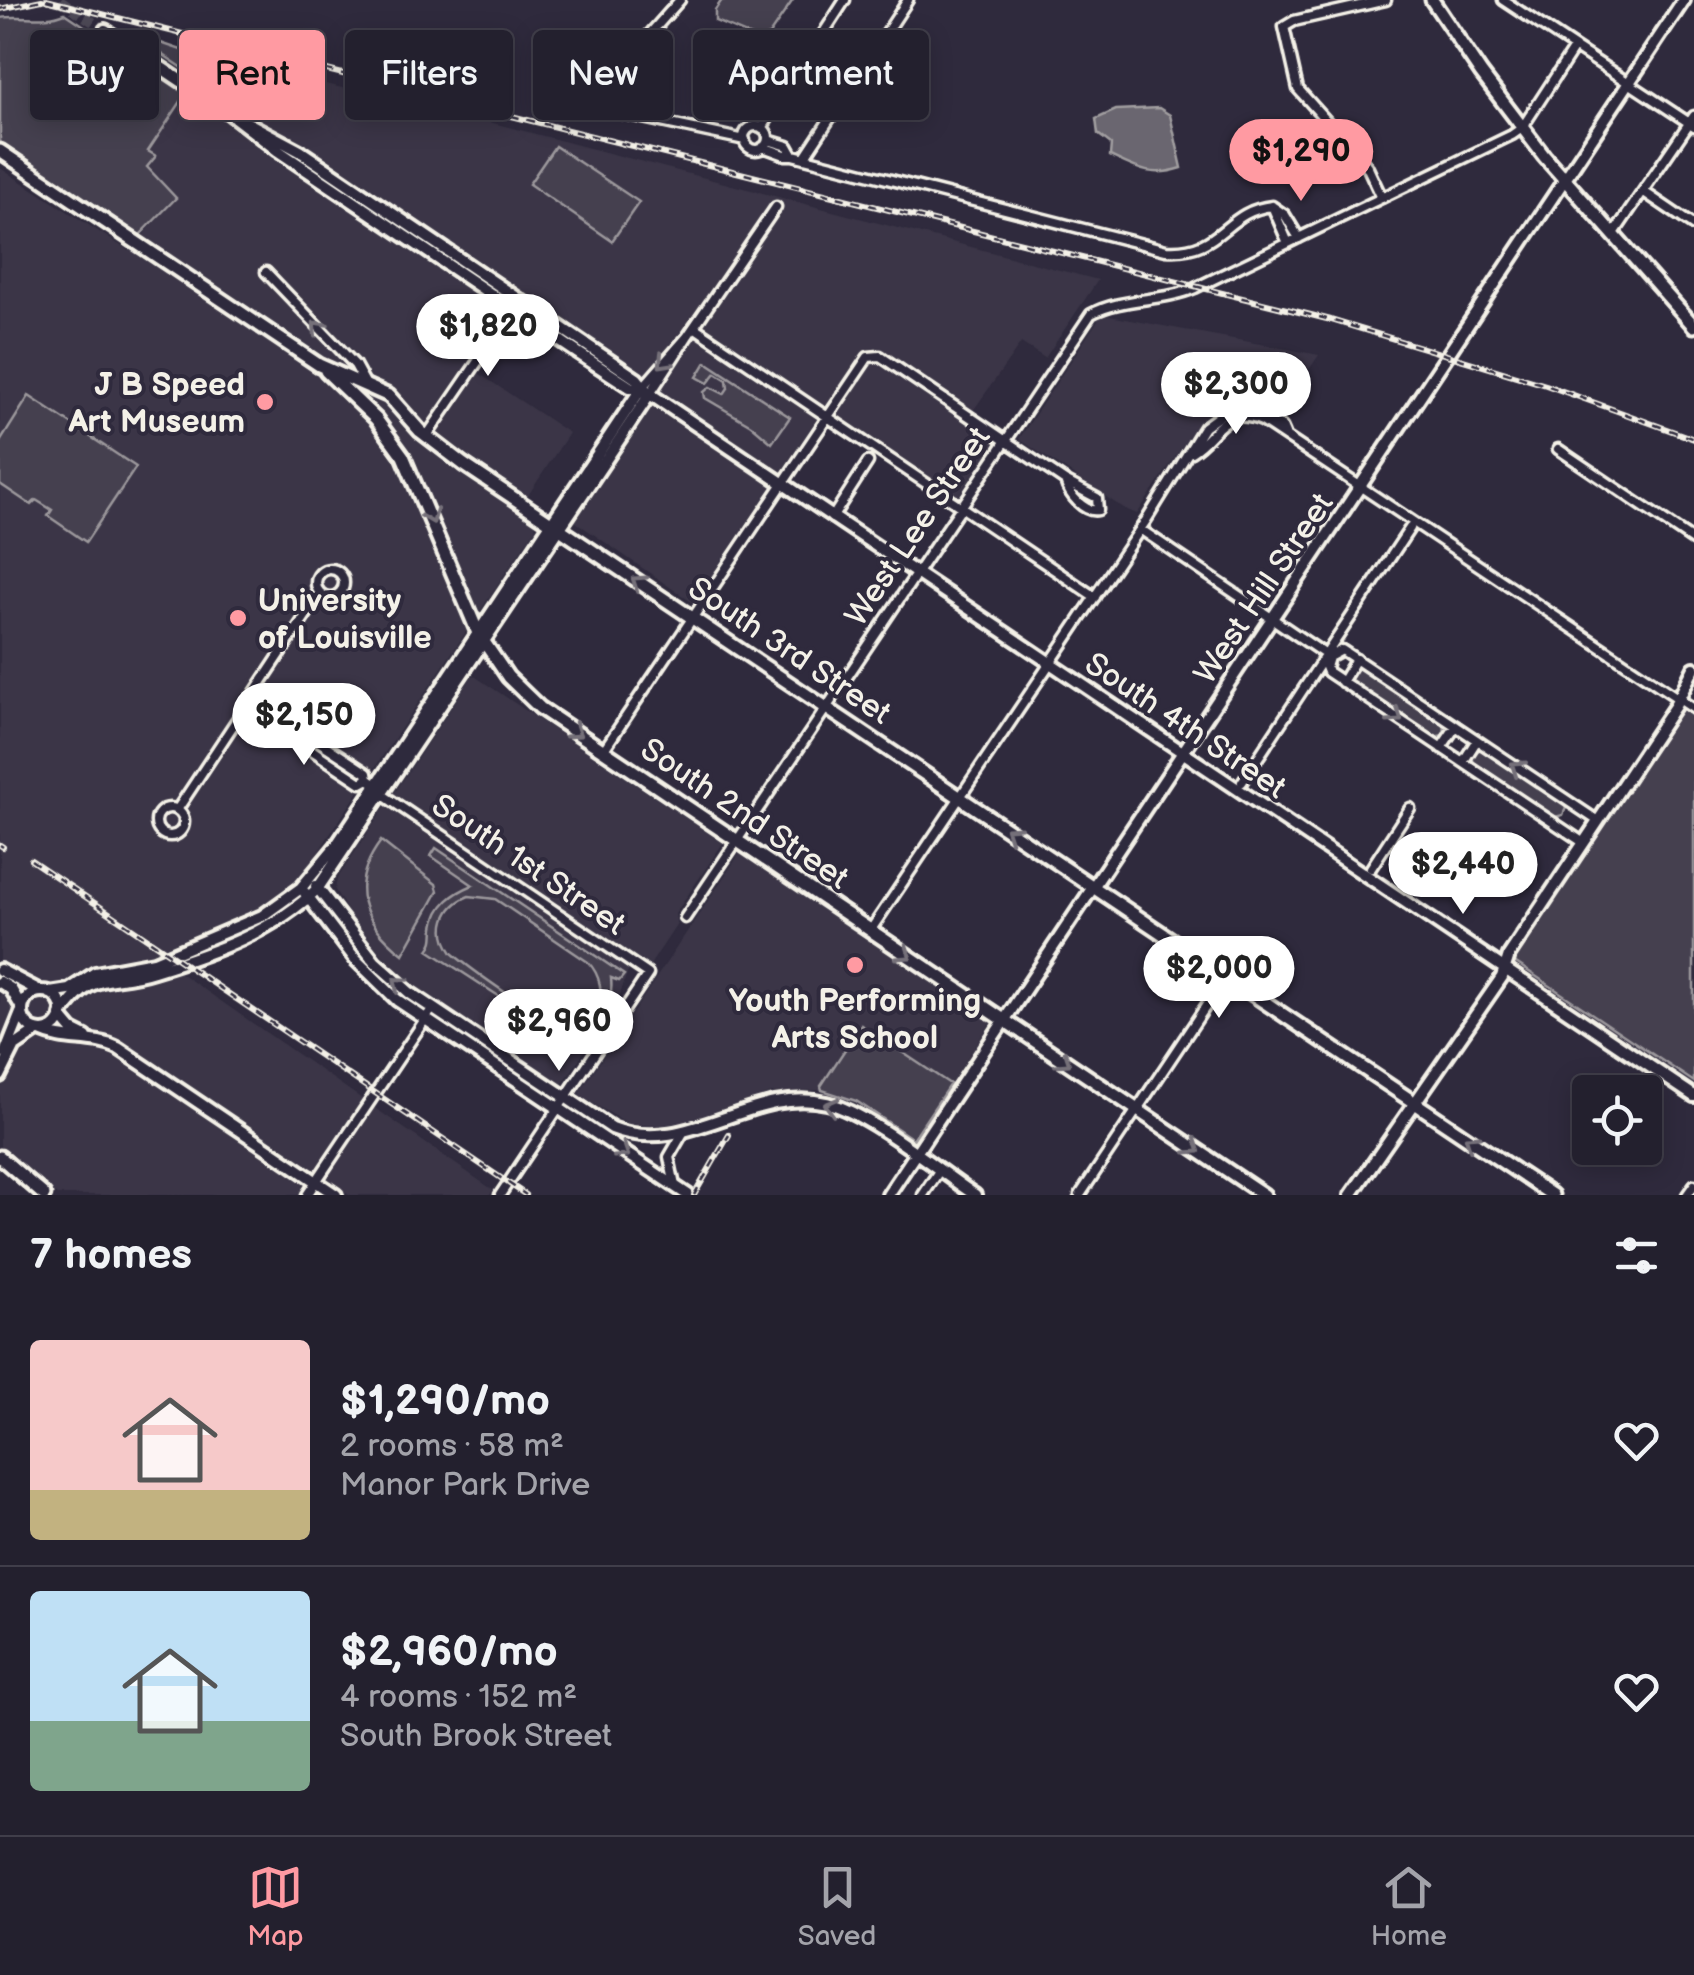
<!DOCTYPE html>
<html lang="en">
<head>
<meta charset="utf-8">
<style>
	:root { --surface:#23202e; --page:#2f2d3a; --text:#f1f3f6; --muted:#a3a3aa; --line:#403e4a; --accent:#ff9aa2 }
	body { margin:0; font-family:"Balsamiq Sans",sans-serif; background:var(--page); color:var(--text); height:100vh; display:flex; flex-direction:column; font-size:38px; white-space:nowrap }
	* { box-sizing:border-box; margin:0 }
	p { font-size:32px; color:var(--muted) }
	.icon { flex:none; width:55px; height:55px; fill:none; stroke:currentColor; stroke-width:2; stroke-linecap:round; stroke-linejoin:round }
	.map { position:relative; height:1195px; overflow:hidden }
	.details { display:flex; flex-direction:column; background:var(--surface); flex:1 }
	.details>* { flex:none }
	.guide { position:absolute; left:30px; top:30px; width:1000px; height:90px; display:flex; gap:20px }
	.controls { position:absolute; left:1572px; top:1075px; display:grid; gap:20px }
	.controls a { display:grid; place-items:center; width:90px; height:90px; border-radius:10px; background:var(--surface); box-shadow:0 5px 25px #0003,0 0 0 2px var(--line); font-size:50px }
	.price { position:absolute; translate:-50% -85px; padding:0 22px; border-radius:35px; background:#fff; color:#222; font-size:32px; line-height:65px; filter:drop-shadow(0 2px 5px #0008) }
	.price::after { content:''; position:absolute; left:50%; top:60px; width:30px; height:22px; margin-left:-15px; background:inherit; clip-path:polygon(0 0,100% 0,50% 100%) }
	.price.selected { background:var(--accent); color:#111 }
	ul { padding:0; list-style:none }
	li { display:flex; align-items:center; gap:30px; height:250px; padding:0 30px }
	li+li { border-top:2px solid var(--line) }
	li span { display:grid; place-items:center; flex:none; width:280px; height:200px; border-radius:10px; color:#555 }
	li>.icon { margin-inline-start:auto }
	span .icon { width:120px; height:120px; fill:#fffc; stroke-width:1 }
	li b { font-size:42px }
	h2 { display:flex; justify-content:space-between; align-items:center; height:120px; padding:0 30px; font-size:42px }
	.chip { padding:0 35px; border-radius:10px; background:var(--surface); box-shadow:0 5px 25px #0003,0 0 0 2px var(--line); font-size:35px; line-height:90px }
	.chip.selected { background:var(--accent); color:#111 }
	.menu { display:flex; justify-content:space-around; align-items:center; height:140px; border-top:2px solid var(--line); background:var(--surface); font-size:28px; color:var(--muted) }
	.menu a { display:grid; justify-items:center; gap:5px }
	.menu .selected { color:var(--accent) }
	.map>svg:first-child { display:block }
</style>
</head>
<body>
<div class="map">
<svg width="1694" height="1195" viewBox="0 0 1694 1195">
	<rect width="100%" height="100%" fill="#2f2a3d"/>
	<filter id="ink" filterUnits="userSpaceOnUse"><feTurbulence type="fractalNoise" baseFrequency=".01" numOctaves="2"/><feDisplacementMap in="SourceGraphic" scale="20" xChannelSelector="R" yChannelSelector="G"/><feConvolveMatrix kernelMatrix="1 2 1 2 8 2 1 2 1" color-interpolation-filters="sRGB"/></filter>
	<g filter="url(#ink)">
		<!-- built -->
		<path fill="#3b3647" d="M 209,57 L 485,121 L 1098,280 L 1045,358 L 1021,343 L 965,422 L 995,443 L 957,498 L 824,408 L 693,603 L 573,520 L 662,386 L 524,292 L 510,310 L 472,369 L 569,433 L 527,497 L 536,528 L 304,873 L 288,890 L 300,898 L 262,924 L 163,961 L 493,1190 L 490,1195 L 349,1195 L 314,1172 L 299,1195 L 57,1195 L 0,1152 L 0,168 L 129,251 L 176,198 L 146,167 L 148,151 Z
			M 1104,315 L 1319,355 L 1278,415 L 1259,405 L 1240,402 L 1220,406 L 1200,420 L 1137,514 L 1123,508 L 1019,439 L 1100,317 Z
			M 473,675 L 723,843 L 675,914 L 677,924 L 650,965 L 640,959 L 627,973 L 618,1001 L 562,1085 L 404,979 L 357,927 L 335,890 L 337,879 Z
			M 740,853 L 991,1022 L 914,1140 L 858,1103 L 820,1090 L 772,1093 L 688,1121 L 657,1126 L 629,1124 L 580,1096 L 579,1093 Z"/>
		<!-- green -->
		<path fill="#454050" stroke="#9c989c" stroke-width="2.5" fill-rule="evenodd" d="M 722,0 L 793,0 L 769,35 L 758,39 L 715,21 L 715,10 Z
			M 65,13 L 186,94 L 148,151 L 156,156 L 147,167 L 176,198 L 139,236 L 0,142 L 0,18 C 22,14 44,22 65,13 Z
			M 146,38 L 202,57 L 189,72 L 141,40 Z
			M 555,146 L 639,202 L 612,241 L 529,184 Z
			M 706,362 L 790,417 L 772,443 L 751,425 L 705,398 L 704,392 L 710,387 L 724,394 L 728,388 L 727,380 L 716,373 L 708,383 L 697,377 Z
			M 29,396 L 136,467 L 86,542 L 48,516 L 52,510 L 36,500 L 31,505 L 0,484 L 0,442 Z
			M 1362,667 L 1445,723 L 1444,735 L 1432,737 L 1353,685 L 1349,676 L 1353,669 Z
			M 1682,708 L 1694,717 L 1694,1082 L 1513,961 Z
			M 1483,748 L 1563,801 L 1566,808 L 1563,815 L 1551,818 L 1474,766 L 1472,754 Z
			M 381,841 L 436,884 L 438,891 L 403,954 C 362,922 347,886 381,841 Z
			M 436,848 L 624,975 L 619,981 L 611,978 C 615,1015 590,1045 551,1030 L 428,950 C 435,941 433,938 434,927 C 437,904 454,893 473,885 L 431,856 ZM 469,896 L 495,899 L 588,962 C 614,989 597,1035 558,1024 C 539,1018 469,968 452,953 C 436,930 444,906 469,896 Z
			M 861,1025 L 950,1084 L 913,1139 L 856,1101 L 822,1090 L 821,1086 Z"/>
		<!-- water -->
		<path fill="#6a6670" stroke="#a19ea0" stroke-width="2.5" d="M 1159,108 L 1170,115 L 1182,168 C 1152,178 1137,169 1110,156 L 1111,144 L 1098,134 L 1096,119 L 1116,110 Z"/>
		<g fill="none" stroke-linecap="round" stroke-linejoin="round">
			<!-- secondary-tunnel -->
			<path stroke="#4d4857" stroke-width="10" stroke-dasharray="10 5" stroke-linecap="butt" d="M 60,0 L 105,30"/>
			<defs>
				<path id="street" d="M 680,0 L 616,72 L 605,110 L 745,140
					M 1503,0 L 1694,126
					M744 138a12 12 0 1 1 24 0a12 12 0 1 1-24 0Z
					M 762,128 L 845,0
					M 763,147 L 785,155 L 793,155 L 788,146 L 768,140
					M 793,155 L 1166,250 C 1222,254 1224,211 1272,206 L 1285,215 L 1299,238
					M 804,158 L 908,0
					M 1644,192 L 1694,226
					M 1382,198 L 1367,166 L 1298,89 L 1284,27 L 1294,21 L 1386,0
					M 1272,206 L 1288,243
					M 1613,235 L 1694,116
					M 266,272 L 355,365 L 366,385
					M 694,327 L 1095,597
					M 687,337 L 776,207
					M 644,386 L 687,337 L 650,394
					M 426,437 L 520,300
					M 1558,449 L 1694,541
					M 1191,452 C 1218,436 1221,405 1262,421 L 1694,709
					M 832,518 L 868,462
					M 1140,529 L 1329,657
					M316 583a14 14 0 1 1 28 0a14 14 0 1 1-28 0Z
					M 1329,650 L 1410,528
					M 1329,657 L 1342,650 L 1598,821
					M 1329,657 L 1326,667 L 1328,672 L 1584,843
					M 1342,682 L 1356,659
					M 251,697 L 367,773 L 368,779 L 378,786
					M 246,706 L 361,783 L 368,779
					M 1441,748 L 1456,726
					M 603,751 L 868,357 L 880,356 L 1065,481 C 1069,495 1084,513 1098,510 L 1097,498 L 1065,481
					M 1463,762 L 1477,740
					M 1242,782 L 1323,659
					M 383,795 L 648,974 L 500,1195
					M156 822a14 14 0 1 1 28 0a14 14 0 1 1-28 0Z
					M 177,810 L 320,594
					M 1371,868 L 1410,808
					M 685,918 L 1091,314 C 1122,297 1163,302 1195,288 L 1512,135 L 1522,128 L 1574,48
					M 870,931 L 1147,519 L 1204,427 L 1222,414 L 1246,410 L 1271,419 L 1282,427 L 1285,434
					M 675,1186 L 669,1157 L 683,1133
					M 307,1195 L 432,1009
					M 923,1195 L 939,1171
					M 1080,1195 L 1226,976
					M 1687,1195 L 1694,1185"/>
				<path id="secondary" d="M 105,30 L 229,113 L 300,151 L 637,379 L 646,390
					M 229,113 L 277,150 L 578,353 L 630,387 L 650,394 L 1694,1096
					M 316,886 L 375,962 L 410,993 L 612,1128 C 687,1158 752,1085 827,1103 C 867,1112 938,1170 975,1195
					M 305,893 L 356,960 L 397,1000 L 688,1195
					M 0,970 L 40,991
					M 0,982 L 11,989 L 22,1008
					M22 1011a20 20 0 1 1 40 0a20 20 0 1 1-40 0Z
					M 50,993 L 69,990 L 95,973 L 154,962 L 262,916 L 301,888 L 336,846 L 643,386
					M 61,1015 C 94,967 108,986 154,971 C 213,953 274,932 318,888 L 650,394
					M 61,1017 L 72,1030 L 86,1037
					M 40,1031 C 65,1043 93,1036 118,1048 L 336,1195
					M 5,1053 L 21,1013
					M 0,1076 L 15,1046 L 37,1031
					M 888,1195 L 1684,0
					M 1351,1195 L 1502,977 L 1509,955 L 1675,706 L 1694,668"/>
				<path id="primary" d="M 1432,0 L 1481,73 L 1544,156 L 1694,326
					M 0,151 L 319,365 L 389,396 L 420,431 L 463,464 L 1552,1195
					M 326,371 L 376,419 L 403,456 L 478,633 L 508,677 L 540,708 L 1264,1195
					M 0,1157 L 44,1195"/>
			</defs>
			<!-- street casing -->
			<use href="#street" stroke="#f4f1e8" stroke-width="15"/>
			<!-- secondary casing -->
			<use href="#secondary" stroke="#f4f1e8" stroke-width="18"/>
			<!-- primary casing -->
			<use href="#primary" stroke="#f4f1e8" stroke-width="19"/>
			<!-- street -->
			<use href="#street" stroke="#2f2a3d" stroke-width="8"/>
			<!-- secondary -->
			<use href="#secondary" stroke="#2f2a3d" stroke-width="10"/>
			<!-- primary -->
			<use href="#primary" stroke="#2f2a3d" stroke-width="11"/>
			<defs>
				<path id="rail" d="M 46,0 L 1331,320 L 1546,385 L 1694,439
					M 0,9 L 42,0
					M 0,845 L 3,847
					M 31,860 L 526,1195
					M 694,1195 L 729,1135"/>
			</defs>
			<!-- rail casing -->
			<use href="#rail" stroke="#f4f1e8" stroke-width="6"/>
			<!-- rail -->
			<use href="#rail" stroke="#2f2a3d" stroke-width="2.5" stroke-dasharray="8" stroke-linecap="butt"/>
		</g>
		<!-- one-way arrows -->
		<defs><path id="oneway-chevron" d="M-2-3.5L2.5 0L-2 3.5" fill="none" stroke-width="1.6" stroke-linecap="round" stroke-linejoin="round" transform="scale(2.5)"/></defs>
		<g stroke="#747079">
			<use href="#oneway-chevron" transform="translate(318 327) rotate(-133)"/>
			<use href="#oneway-chevron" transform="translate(664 362) rotate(133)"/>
			<use href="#oneway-chevron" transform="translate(431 517) rotate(68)"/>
			<use href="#oneway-chevron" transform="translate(638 582) rotate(-146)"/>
			<use href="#oneway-chevron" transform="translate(1396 717) rotate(34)"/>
			<use href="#oneway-chevron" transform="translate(575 732) rotate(34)"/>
			<use href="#oneway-chevron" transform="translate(1517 767) rotate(-146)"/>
			<use href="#oneway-chevron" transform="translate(1012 832) rotate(-146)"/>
			<use href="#oneway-chevron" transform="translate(905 954) rotate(34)"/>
			<use href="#oneway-chevron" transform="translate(399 983) rotate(-139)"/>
			<use href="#oneway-chevron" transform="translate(1064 1061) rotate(34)"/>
			<use href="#oneway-chevron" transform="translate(831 1106) rotate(-164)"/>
			<use href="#oneway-chevron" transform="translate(1471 1141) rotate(-146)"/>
			<use href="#oneway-chevron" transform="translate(1194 1148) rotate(34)"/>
			<use href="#oneway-chevron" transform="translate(623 1152) rotate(33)"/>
		</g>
	</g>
	<!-- markers -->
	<g fill="#ff9aa2" stroke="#2f2a3d" stroke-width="4">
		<circle cx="265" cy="402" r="10"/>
		<circle cx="238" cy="618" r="10"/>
		<circle cx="855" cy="965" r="10"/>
	</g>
	<g text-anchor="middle" stroke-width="8" stroke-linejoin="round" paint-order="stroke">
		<!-- poi labels -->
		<g font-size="32" font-weight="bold" fill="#f4f1e8" stroke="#2f2a3d" text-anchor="end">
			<text x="245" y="395">J B Speed<tspan x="245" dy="37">Art Museum</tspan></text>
			<text x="258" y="611" text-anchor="start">University<tspan x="258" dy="37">of Louisville</tspan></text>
			<text x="855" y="1011" text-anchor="middle">Youth Performing<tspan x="855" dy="37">Arts School</tspan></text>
		</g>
		<!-- street labels -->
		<g font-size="32" fill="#f4f1e8" stroke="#2f2a3d">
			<text transform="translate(917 526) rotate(-56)" y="11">West Lee Street</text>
			<text transform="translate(1263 588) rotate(-56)" y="11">West Hill Street</text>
			<text transform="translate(790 650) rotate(34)" y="11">South 3rd Street</text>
			<text transform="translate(1186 725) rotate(34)" y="11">South 4th Street</text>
			<text transform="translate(745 813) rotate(34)" y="11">South 2nd Street</text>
			<text transform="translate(529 864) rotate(34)" y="11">South 1st Street</text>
		</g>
	</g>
</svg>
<div class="controls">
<a><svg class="icon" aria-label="locate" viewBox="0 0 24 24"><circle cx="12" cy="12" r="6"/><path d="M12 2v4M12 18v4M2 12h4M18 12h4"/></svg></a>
</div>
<b class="price selected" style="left:1301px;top:204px">$1,290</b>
<b class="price" style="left:488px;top:379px">$1,820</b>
<b class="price" style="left:1236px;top:437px">$2,300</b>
<b class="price" style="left:304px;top:768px">$2,150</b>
<b class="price" style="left:1463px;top:917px">$2,440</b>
<b class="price" style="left:1219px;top:1021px">$2,000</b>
<b class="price" style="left:559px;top:1074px">$2,960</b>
<div class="guide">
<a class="chip">Buy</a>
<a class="chip selected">Rent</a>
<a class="chip">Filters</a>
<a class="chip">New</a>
<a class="chip">Apartment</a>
</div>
</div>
<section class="details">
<h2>7 homes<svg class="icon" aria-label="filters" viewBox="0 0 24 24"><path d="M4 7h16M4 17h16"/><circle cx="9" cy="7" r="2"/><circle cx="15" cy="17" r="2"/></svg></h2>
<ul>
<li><span style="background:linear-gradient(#f6c9c9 75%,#c2b280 0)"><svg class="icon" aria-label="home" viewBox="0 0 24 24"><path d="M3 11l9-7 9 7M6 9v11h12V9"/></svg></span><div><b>$1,290/mo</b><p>2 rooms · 58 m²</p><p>Manor Park Drive</p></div><svg class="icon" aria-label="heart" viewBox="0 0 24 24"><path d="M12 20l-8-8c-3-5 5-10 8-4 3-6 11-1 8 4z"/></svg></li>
<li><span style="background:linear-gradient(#bfe0f5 65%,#7fa58c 0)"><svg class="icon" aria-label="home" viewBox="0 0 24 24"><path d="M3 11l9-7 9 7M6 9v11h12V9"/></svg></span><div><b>$2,960/mo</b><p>4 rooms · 152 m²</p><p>South Brook Street</p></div><svg class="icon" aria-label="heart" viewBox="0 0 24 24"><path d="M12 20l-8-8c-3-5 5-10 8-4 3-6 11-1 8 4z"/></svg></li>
</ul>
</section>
<nav class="menu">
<a class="selected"><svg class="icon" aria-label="map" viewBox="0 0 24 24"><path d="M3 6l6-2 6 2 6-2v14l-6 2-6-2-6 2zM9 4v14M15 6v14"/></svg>Map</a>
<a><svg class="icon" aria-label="saved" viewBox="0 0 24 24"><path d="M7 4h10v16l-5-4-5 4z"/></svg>Saved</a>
<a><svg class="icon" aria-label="home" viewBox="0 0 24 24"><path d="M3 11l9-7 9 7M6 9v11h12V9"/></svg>Home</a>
</nav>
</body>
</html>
